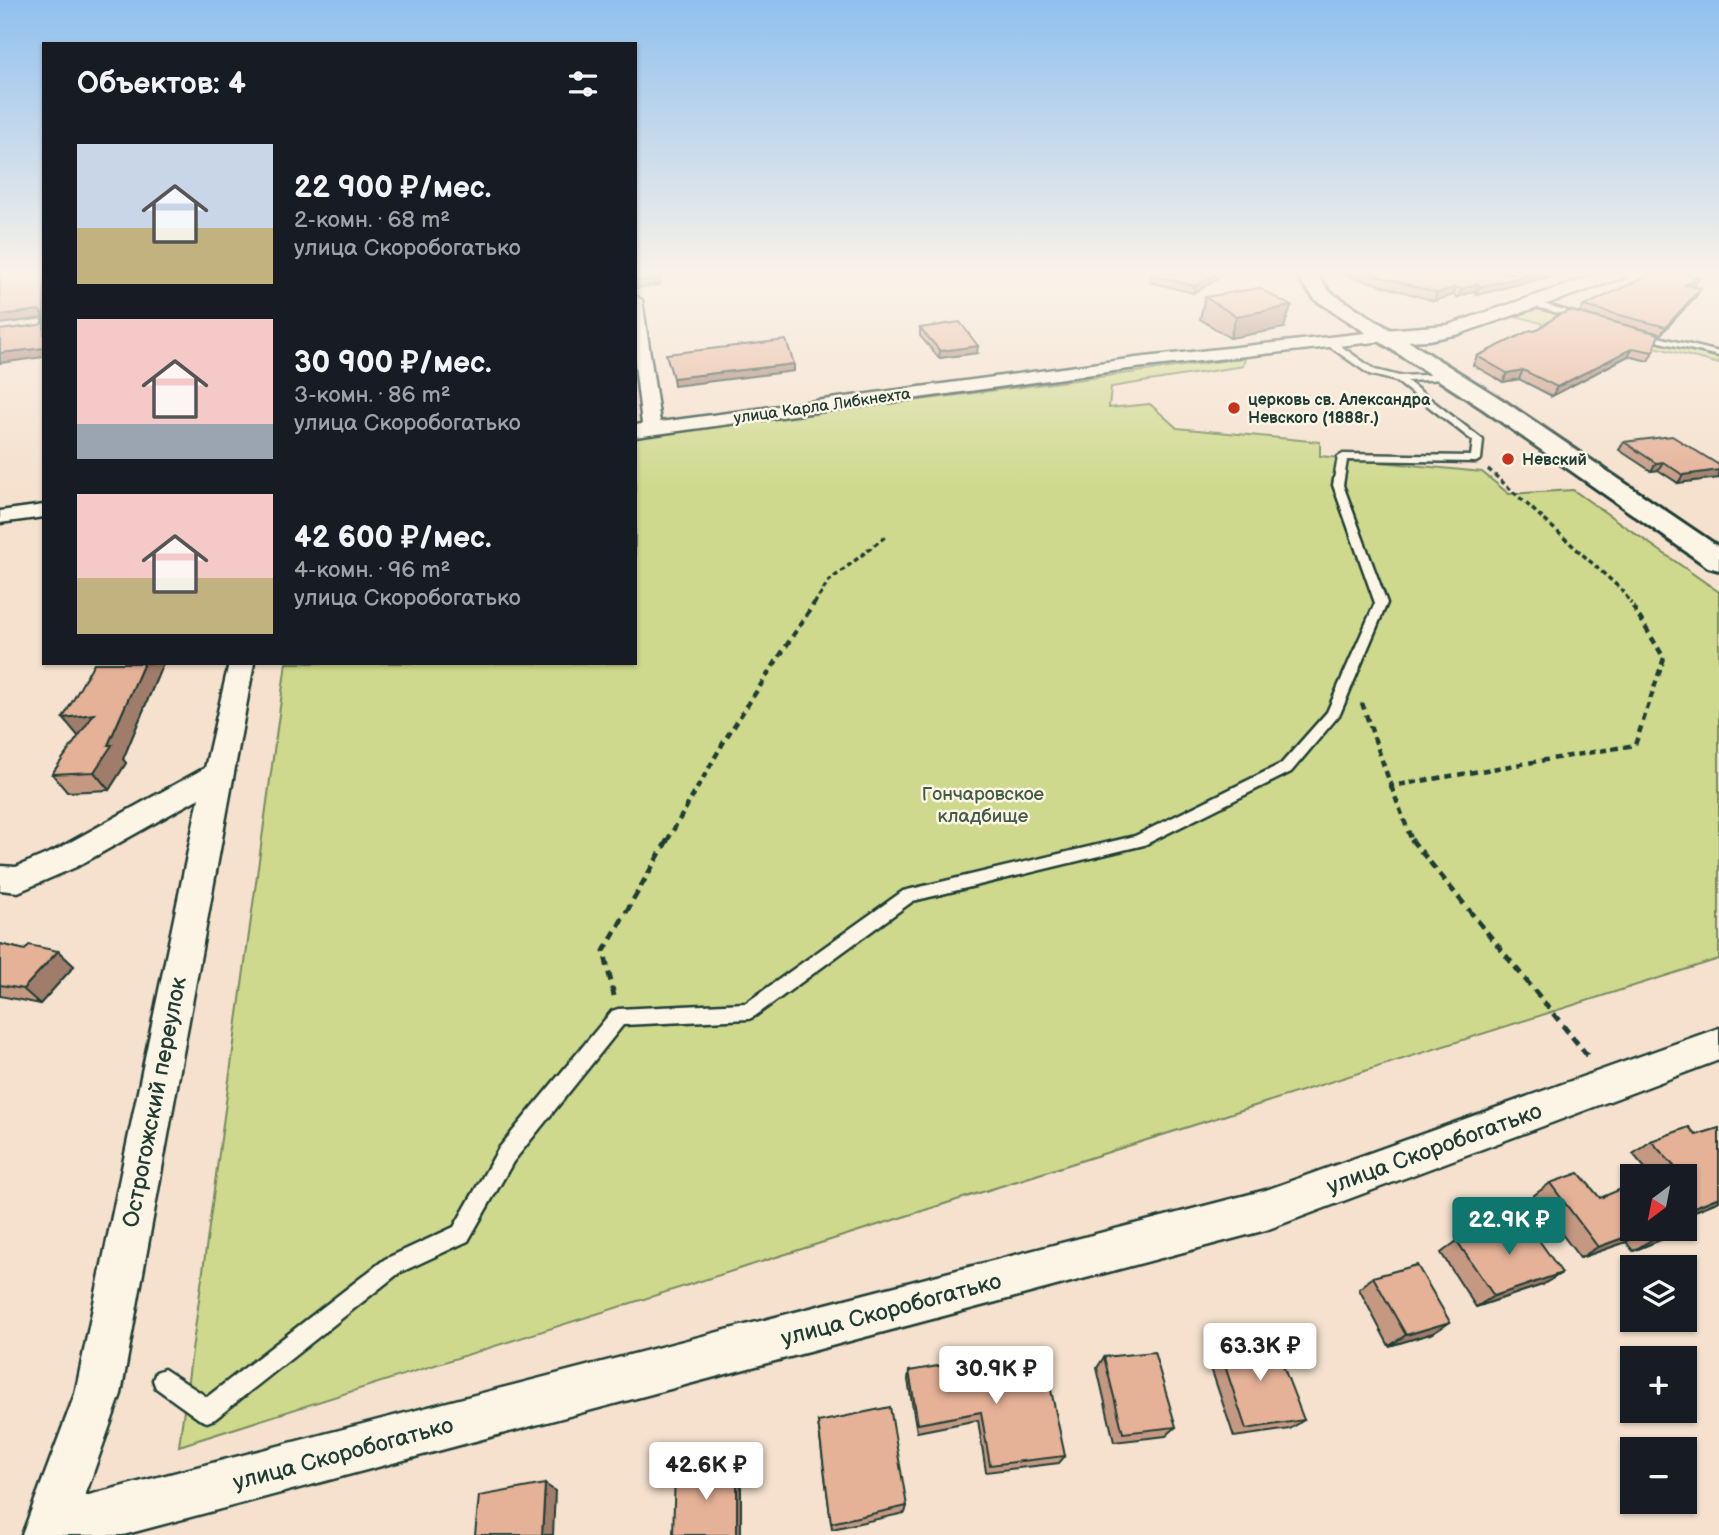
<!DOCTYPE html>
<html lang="ru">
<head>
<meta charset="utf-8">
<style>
	:root { --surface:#171b24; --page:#242831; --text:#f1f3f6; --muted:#9ea1a6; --accent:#0f766e }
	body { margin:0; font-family:"Balsamiq Sans",sans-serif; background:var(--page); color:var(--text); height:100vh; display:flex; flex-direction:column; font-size:26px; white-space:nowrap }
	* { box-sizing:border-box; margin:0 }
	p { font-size:23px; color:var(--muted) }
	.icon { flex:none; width:38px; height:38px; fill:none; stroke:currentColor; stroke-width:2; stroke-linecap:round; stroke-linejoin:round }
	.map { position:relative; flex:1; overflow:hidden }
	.side { position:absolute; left:42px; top:42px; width:595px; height:623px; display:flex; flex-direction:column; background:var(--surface); border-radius:0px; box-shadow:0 2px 5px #0004 }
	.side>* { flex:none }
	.needle { width:46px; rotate:212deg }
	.tools { position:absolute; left:1620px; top:1164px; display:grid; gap:14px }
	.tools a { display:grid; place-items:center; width:77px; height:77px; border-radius:0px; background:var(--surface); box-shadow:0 2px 5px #0004; font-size:35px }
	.price { position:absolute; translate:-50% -60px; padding:0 16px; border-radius:7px; background:#fff; color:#222; font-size:23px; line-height:46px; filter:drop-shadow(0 2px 4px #0008) }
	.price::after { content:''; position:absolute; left:50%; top:42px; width:21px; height:16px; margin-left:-10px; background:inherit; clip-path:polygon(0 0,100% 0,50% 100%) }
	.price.selected { background:var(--accent); color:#fff }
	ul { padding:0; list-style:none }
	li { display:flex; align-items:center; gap:21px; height:175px; padding:0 35px }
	li span { display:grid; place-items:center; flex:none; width:196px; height:140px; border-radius:0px; color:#555 }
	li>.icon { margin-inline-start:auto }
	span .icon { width:84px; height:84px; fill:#fffc; stroke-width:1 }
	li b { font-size:30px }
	h2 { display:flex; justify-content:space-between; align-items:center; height:84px; padding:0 35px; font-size:30px }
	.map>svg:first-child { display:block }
</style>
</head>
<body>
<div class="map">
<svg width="1719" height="1535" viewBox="0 0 1719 1535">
	<rect width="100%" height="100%" fill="#f5e1ce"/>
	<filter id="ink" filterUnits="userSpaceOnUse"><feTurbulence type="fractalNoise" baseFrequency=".0143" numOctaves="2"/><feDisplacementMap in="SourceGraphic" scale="14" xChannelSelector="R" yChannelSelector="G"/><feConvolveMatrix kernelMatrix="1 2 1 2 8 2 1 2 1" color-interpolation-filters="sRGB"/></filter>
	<g filter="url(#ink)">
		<!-- green -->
		<path fill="#ced98d" stroke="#768b60" stroke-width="2" d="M 1532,309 L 1554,312 L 1584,323 L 1719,358 L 1719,364 L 1557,321 L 1544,324 L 1513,315 Z
			M 1245,358 L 1243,366 L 1111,387 L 1109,408 L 1150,404 L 1177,428 L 1320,442 L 1320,456 L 1482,472 L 1509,494 L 1573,490 L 1719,592 L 1719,959 L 179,1446 L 286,663 L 635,663 L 635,437 Z"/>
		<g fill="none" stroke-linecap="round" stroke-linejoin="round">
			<defs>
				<path id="service" d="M 1533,301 L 1585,316 L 1586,318 L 1582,320 L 1530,305 L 1529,303 Z
					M 1642,333 L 1719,352 L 1719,356 L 1639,337 L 1638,335 Z
					M 1323,338 L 1329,338 L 1375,370 L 1399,376 L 1449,374 L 1450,376 L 1446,379 L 1407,381 L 1483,440 L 1481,459 L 1476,462 L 1347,460 L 1343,485 L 1387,603 L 1340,714 L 1291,772 L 1144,845 L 913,901 L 755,1016 L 749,1019 L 623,1025 L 513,1162 L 468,1241 L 399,1273 L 215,1419 L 207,1422 L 199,1419 L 156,1388 L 153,1380 L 156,1372 L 164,1369 L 207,1397 L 385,1259 L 454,1227 L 499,1148 L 612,1011 L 618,1009 L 746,1003 L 903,891 L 1135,836 L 1281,764 L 1327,712 L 1375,603 L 1333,485 L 1338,457 L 1343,454 L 1471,456 L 1473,441 L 1396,381 L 1369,374 L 1323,342 Z"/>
				<path id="minor" d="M 635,296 L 642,300 L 660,422 L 1136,358 L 1384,331 L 1392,336 L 1384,341 L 1136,368 L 635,437 L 635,425 L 642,424 L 635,365 Z
					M 44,505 L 44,517 L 0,523 L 0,511 Z
					M 229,663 L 254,663 L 121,1394 L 85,1496 L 1266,1190 L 1719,1028 L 1719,1060 L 1266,1230 L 123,1535 L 22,1535 L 75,1394 L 199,798 L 76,867 L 18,892 L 0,890 L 0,866 L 16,867 L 54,851 L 205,768 Z"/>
				<path id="tertiary" d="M 1602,273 L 1627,273 L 1625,277 L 1459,334 L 1429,340 L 1384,342 L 1375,336 L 1384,330 L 1448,325 Z"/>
				<path id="secondary" d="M 1294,273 L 1315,273 L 1330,292 L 1501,399 L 1719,547 L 1719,570 L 1708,567 L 1483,409 L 1316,300 Z"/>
			</defs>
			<!-- service casing -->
			<use href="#service" stroke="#1f3d34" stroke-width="5"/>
			<!-- minor casing -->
			<use href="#minor" stroke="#1f3d34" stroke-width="5"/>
			<!-- tertiary casing -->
			<use href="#tertiary" stroke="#1f3d34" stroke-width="5"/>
			<!-- secondary casing -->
			<use href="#secondary" stroke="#1f3d34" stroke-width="6"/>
			<!-- path-far2 -->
			<path stroke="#1f3d34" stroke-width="3.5" stroke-dasharray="5 3.5" stroke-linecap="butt" d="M 1488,469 L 1623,591 L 1631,604
				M 814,604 L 829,581 L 886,536"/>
			<!-- path-far1 -->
			<path stroke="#1f3d34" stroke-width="4.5" stroke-dasharray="7 5" stroke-linecap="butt" d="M 1362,703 L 1391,786 L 1635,745 L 1664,658 L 1630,602
				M 1391,786 L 1412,841
				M 667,841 L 726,738 L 815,602"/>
			<!-- path -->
			<path stroke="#1f3d34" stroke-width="5" stroke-dasharray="9 6" stroke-linecap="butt" d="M 1411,839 L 1591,1060
				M 614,996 L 604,951 L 668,839"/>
			<!-- service -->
			<use href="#service" fill="#fcf5e5" fill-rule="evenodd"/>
			<!-- minor -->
			<use href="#minor" fill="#fcf5e5" fill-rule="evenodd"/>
			<!-- tertiary -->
			<use href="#tertiary" fill="#fcf5e5" fill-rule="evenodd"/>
			<!-- secondary -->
			<use href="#secondary" fill="#fcf5e5" fill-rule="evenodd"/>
		</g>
		<!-- wall -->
		<path fill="#c59882" stroke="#1f3d34" stroke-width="2" d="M 1228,273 L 1193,293 L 1150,282 L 1151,275 Z
			M 1344,273 L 1563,273 L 1476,295 L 1475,291 L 1458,297 L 1453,295 L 1434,301 L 1343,274 Z
			M 1699,278 L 1695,285 L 1693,286 L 1697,295 L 1661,334 L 1580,313 L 1584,306 Z
			M 1205,297 L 1284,328 L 1230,338 L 1200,319 Z
			M 1560,314 L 1653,352 L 1648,361 L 1628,356 L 1552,396 L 1519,379 L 1503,382 L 1473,365 L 1477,356 L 1535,331 Z
			M 920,328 L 977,353 L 939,358 L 920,336 Z
			M 1624,442 L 1719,465 L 1678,483 L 1658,470 L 1651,471 L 1619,450 Z
			M 94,663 L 163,663 L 123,759 L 126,763 L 109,790 L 67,792 L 52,774 L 79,736 L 78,736 Z
			M 0,944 L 25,950 L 58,951 L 74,966 L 40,1004 L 0,996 Z
			M 1719,1128 L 1719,1201 L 1685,1215 L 1633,1154 L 1651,1141 L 1696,1135 Z
			M 1550,1183 L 1600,1198 L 1681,1228 L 1665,1238 L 1633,1251 L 1626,1242 L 1580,1258 L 1533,1196 Z
			M 1457,1241 L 1542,1285 L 1476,1307 L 1441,1253 Z
			M 1373,1277 L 1450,1322 L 1433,1333 L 1389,1346 L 1359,1289 Z
			M 1218,1345 L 1304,1420 L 1290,1429 L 1234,1437 L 1207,1356 Z
			M 1104,1357 L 1176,1427 L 1166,1436 L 1114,1442 L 1097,1368 Z
			M 945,1369 L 1065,1456 L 1059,1463 L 986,1472 L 978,1420 L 917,1432 L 908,1380 L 909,1371 Z
			M 818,1422 L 907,1506 L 905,1513 L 832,1529 Z"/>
		<!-- shaded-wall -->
		<path fill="#a07c6a" stroke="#1f3d34" stroke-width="2" d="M 1218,273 L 1228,273 L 1193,293 L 1195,286 Z
			M 1536,273 L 1563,273 L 1476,295 L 1479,287 Z
			M 659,278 L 660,285 L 635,288 L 635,281 Z
			M 1699,278 L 1695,285 L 1681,292 L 1685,285 Z
			M 1478,283 L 1475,291 L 1458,297 L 1462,289 Z
			M 1456,287 L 1453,295 L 1434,301 L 1437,293 Z
			M 1701,288 L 1697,295 L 1661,334 L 1666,327 Z
			M 1291,306 L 1284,328 L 1230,338 L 1236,316 Z
			M 39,310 L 44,318 L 0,324 L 0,315 Z
			M 978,346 L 977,353 L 939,358 L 940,351 Z
			M 44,348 L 44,357 L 0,363 L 0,353 Z
			M 1633,348 L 1628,356 L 1552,396 L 1557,387 Z
			M 794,364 L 794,371 L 674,386 L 673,378 Z
			M 1523,370 L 1519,379 L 1503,382 L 1507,373 Z
			M 1663,462 L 1658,470 L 1651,471 L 1656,463 Z
			M 1719,470 L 1719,478 L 1678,483 L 1683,475 Z
			M 144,663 L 163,663 L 123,759 L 126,763 L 109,790 L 94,772 L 108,745 Z
			M 94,714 L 108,732 L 78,736 L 63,718 Z
			M 58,951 L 74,966 L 40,1004 L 23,989 Z
			M 1719,1197 L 1719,1201 L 1685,1215 L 1685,1211 Z
			M 1679,1228 L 1681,1228 L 1665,1238 L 1633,1251 L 1653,1239 Z
			M 1645,1230 L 1626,1242 L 1580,1258 L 1598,1247 Z
			M 1562,1273 L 1542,1285 L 1476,1307 L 1494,1296 Z
			M 1450,1322 L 1433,1333 L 1389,1346 L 1406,1335 Z
			M 737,1464 L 741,1472 L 741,1535 L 737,1535 Z
			M 545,1484 L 555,1491 L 553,1535 L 542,1535 Z"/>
		<!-- building -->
		<path fill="#e5b197" stroke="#1f3d34" stroke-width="2" d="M 0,273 L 44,273 L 44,348 L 0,353 L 0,330 L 39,325 L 42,323 L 42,313 L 39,310 L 0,315 Z
			M 635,273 L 656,273 L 659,278 L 635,281 Z
			M 1155,273 L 1218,273 L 1195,286 L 1151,275 Z
			M 1368,273 L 1536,273 L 1479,287 L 1478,283 L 1462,289 L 1456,287 L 1437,293 Z
			M 1653,273 L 1682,273 L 1699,278 L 1685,285 L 1701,288 L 1666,327 L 1584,306 Z
			M 1259,288 L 1291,306 L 1236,316 L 1205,297 Z
			M 1571,311 L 1659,334 L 1653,352 L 1633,348 L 1557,387 L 1523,370 L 1507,373 L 1477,356 L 1531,330 L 1535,331 L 1560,314 Z
			M 960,322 L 978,346 L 940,351 L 920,328 Z
			M 786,340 L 794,364 L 673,378 L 666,354 Z
			M 1672,436 L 1719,465 L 1719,470 L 1683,475 L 1663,462 L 1656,463 L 1624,442 Z
			M 94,663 L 144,663 L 108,745 L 112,745 L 94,772 L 52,774 L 94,714 L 63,718 Z
			M 0,944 L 25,950 L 29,945 L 58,951 L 23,989 L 0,985 Z
			M 1689,1127 L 1696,1135 L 1719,1128 L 1719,1197 L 1685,1211 L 1685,1176 L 1651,1176 L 1674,1166 L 1651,1141 Z
			M 1579,1173 L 1600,1198 L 1633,1184 L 1633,1228 L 1679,1228 L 1653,1239 L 1645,1230 L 1598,1247 L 1550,1183 Z
			M 1524,1219 L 1562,1273 L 1494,1296 L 1457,1241 Z
			M 1417,1265 L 1450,1322 L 1406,1335 L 1373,1277 Z
			M 1272,1337 L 1304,1420 L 1246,1429 L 1218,1345 Z
			M 1154,1352 L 1176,1427 L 1123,1433 L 1104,1357 Z
			M 1044,1357 L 1065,1456 L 990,1465 L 981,1412 L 918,1424 L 909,1371 L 944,1365 L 945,1369 Z
			M 890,1407 L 907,1506 L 831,1523 L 818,1422 Z
			M 737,1464 L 737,1535 L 673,1535 L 675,1472 Z
			M 545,1484 L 542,1535 L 475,1535 L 479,1496 Z"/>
	</g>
	<!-- sky -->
	<linearGradient id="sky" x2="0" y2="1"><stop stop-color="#90c0ee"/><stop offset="0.56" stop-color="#faf2e9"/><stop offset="1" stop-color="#faf2e9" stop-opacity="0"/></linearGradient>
	<rect width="1719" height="488" fill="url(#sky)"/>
	<!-- markers -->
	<g fill="#c8321e" stroke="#fcf5e5" stroke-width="2.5">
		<circle cx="1234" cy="408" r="7"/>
		<circle cx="1508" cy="459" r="7"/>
	</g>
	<g text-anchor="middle" stroke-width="5" stroke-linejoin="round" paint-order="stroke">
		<!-- far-poi labels -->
		<g font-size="16" font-weight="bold" fill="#1f3d34" stroke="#fcf5e5" text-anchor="start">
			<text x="1248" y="405">церковь св. Александра<tspan x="1248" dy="18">Невского (1888г.)</tspan></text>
			<text x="1522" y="465">Невский</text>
		</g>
		<!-- far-street labels -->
		<g font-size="16" fill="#1f3d34" stroke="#fcf5e5">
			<text transform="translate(822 405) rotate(-8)" y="6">улица Карла Либкнехта</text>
		</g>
		<!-- park labels -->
		<g font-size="19" fill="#425c46" stroke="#fcf5e5">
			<text x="983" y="800">Гончаровское<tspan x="983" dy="22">кладбище</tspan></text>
		</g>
		<!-- near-street labels -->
		<g font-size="23" fill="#1f3d34" stroke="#fcf5e5">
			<text transform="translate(154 1102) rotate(-79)" y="8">Острогожский переулок</text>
			<text transform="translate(1434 1148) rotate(-20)" y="8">улица Скоробогатько</text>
			<text transform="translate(891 1309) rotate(-15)" y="8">улица Скоробогатько</text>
			<text transform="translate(343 1453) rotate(-15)" y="8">улица Скоробогатько</text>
		</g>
	</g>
</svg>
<div class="tools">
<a><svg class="needle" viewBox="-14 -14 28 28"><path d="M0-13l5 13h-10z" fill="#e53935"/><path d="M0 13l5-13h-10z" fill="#9ea1a6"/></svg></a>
<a><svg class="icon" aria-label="layers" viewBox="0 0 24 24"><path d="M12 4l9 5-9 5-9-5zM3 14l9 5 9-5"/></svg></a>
<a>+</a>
<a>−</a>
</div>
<b class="price selected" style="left:1509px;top:1257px">22.9K ₽</b>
<b class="price" style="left:1260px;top:1383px">63.3K ₽</b>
<b class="price" style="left:996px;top:1406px">30.9K ₽</b>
<b class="price" style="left:706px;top:1502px">42.6K ₽</b>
<section class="side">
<h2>Объектов: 4<svg class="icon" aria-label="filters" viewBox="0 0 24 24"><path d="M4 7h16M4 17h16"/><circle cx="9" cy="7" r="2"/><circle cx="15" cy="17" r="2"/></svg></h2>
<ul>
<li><span style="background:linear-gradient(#c9d6e8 60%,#c2b280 0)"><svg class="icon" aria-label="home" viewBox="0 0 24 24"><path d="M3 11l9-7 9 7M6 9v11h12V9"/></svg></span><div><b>22 900 ₽/мес.</b><p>2-комн. · 68 m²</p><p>улица Скоробогатько</p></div></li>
<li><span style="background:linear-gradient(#f6c9c9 75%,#9aa5b1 0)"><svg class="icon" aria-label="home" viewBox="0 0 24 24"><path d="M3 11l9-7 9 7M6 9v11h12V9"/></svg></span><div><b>30 900 ₽/мес.</b><p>3-комн. · 86 m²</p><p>улица Скоробогатько</p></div></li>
<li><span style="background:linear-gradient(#f6c9c9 60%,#c2b280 0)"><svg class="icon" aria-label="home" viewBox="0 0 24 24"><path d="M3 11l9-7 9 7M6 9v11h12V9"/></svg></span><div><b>42 600 ₽/мес.</b><p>4-комн. · 96 m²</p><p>улица Скоробогатько</p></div></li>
</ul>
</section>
</div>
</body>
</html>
